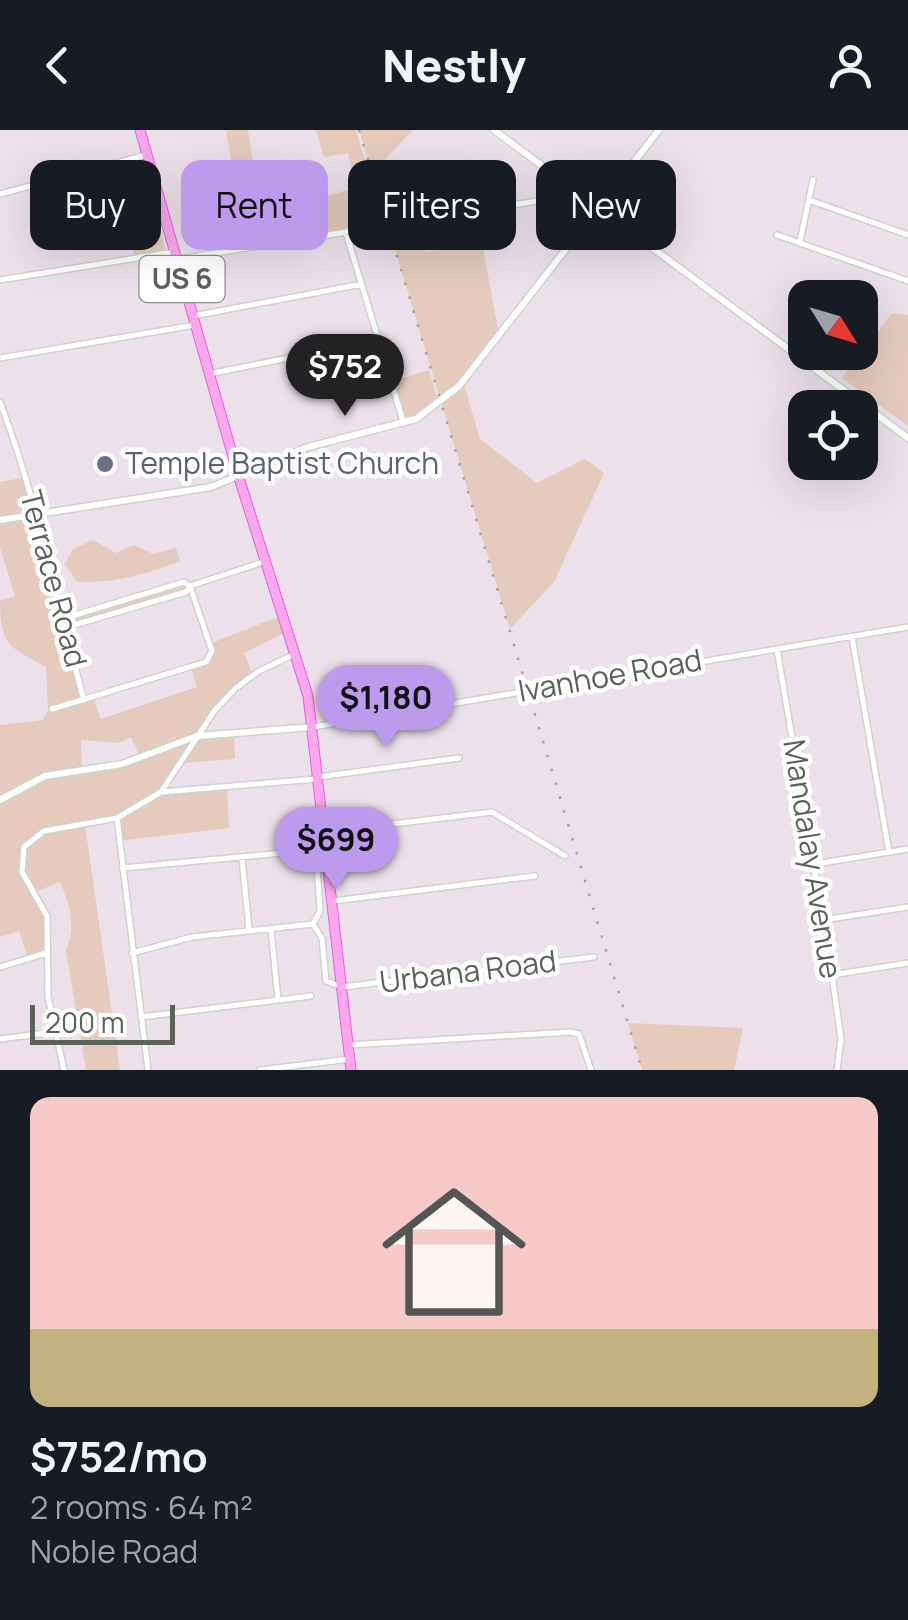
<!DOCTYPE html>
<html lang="en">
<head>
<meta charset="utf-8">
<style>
	:root { --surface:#171b24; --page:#20242c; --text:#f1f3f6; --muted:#9ea1a6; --line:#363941; --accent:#bc9bee }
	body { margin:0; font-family:Manrope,sans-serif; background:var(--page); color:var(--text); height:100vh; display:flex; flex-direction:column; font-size:38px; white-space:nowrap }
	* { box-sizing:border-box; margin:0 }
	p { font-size:32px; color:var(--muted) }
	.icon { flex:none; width:55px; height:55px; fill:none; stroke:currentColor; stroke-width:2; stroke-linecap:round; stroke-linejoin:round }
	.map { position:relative; height:940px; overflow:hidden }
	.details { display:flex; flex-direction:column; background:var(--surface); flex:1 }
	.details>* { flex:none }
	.top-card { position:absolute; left:30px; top:30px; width:850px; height:90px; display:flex; gap:20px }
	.needle { width:65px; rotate:127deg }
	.fabs { position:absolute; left:788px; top:150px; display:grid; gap:20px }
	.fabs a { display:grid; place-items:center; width:90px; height:90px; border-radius:20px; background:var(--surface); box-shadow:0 10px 40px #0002; font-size:50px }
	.scale { position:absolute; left:30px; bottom:25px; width:145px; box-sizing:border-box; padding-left:10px; border:5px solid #5a625a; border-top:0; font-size:28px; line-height:35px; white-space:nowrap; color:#5a625a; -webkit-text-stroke:8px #fff; paint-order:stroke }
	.price { position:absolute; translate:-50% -85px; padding:0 22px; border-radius:35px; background:var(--accent); color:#111; font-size:32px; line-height:65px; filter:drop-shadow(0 2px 5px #0008) }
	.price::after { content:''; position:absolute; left:50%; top:60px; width:30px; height:22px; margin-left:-15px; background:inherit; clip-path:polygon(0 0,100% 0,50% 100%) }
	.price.on { background:#222; color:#fff }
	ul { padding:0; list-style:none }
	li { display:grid; align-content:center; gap:20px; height:530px; padding:0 30px }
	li+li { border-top:2px solid var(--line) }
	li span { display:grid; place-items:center; height:310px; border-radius:20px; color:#555 }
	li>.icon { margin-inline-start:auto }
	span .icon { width:180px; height:180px; fill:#fffc; stroke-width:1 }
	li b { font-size:42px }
	.pill { padding:0 35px; border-radius:20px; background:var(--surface); box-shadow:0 10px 40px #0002; font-size:35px; line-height:90px }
	.pill.on { background:var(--accent); color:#111 }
	header { display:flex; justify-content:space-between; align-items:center; height:130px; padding:0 30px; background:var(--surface); font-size:45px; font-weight:800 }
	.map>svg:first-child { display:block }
</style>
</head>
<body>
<header><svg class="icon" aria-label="back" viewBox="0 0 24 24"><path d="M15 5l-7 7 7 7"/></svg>Nestly<svg class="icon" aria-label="person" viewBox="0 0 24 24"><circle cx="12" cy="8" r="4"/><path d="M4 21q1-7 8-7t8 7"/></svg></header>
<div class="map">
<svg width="908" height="940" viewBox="0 0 908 940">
	<rect width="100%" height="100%" fill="#ece1eb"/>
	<!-- green -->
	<path fill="#e4cbbe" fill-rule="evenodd" d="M 226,0 L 248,0 L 266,116 L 212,124 L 207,99 L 222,95 L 213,52 L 234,47 Z
		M 316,0 L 356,0 L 385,96 L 312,108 L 303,72 L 356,58 L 348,23 L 324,27 Z
		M 359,0 L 413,0 L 372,43 Z
		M 158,87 L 165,120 L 134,127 L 127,93 Z
		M 420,90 L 426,122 L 482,113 L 499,204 L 463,251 L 480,309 L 537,353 L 585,329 L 604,343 L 554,452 L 510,499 L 390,103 L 389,96 Z
		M 892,183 L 908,185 L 908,296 L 842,248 Z
		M 429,240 L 439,274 L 403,293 L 391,252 Z
		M 27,347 L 39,384 L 62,488 L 184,452 L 190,456 L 186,462 L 64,498 L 84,569 L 93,567 L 101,589 L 197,557 L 191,538 L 209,529 L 209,514 L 283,485 L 288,501 L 244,523 L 253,545 L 236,558 L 198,605 L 234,603 L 235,629 L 182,633 L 162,661 L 227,656 L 229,698 L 117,711 L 116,688 L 85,695 L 120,940 L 86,940 L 66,821 C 76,795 71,777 60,752 L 35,762 L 47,786 L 46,823 L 28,828 L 19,801 L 0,807 L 0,595 L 43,590 L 48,580 L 46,537 C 10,518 0,515 0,471 L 15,466 L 0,418 L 0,352 ZM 131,607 L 140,627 L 82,639 L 81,610 L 119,613 Z
		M 93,410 L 116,423 L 134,415 L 153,424 L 176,418 L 180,431 C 147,445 113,453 77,452 L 65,434 L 73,419 Z
		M 628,893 L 743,898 L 734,940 L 642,940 Z"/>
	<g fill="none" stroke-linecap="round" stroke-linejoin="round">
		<defs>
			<path id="street" d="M 0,64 L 146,25
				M 809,70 L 908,105
				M 346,103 L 403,291
				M 777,105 L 908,151
				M 800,111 L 813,50
				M 179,129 L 581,64
				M 0,150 L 174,122
				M 193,186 L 362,154
				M 0,228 L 195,195
				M 209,244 L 378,210
				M 0,272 C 37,369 56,470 84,570
				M 62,489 L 184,452 L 190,456 L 186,462 L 64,498
				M 852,507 L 889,722
				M 777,519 L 832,845 L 841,909 L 837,940
				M 52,579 L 206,532 L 212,521 L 190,456 L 266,431
				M 313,597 L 908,497
				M 318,647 L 459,628
				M 162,662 L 315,649
				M 117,688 L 148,940
				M 326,702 L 492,682 L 565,726
				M 242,728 L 249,799
				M 815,734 L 908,719
				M 122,738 L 325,719
				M 333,771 L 535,746
				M 823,790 L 908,777
				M 313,794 L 320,781 L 316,720
				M 271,799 L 278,870
				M 132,823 L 192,807 L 313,794 L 322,808 L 326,851 L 342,857 L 594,827
				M 0,837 L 46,823
				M 832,845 L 908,833
				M 141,887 L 311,866
				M 0,909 L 54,902
				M 349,915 L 571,902 L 579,904 L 591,940
				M 64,940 L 48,867 L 47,786 L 22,742 L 24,717 L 44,701 L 117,688 L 161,662 L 215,580 L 236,558 L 259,541 L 295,524
				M 260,940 L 350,929"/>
			<path id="secondary" d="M 494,0 L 908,308
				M 0,390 L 211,357 L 308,317 L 416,289 L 459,256 L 659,0
				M 0,670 L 45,646 L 122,634 L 197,606 L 313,597"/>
			<path id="primary" d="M 140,0 L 239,348 L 308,566 L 351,940"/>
		</defs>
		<!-- street casing -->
		<use href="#street" stroke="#cdd3cd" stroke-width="8"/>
		<!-- secondary casing -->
		<use href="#secondary" stroke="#ccd4cc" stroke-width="9"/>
		<!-- primary casing -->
		<use href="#primary" stroke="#ed5ae3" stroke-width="11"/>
		<!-- street -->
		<use href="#street" stroke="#fff" stroke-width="5"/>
		<!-- secondary -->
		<use href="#secondary" stroke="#fff" stroke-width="6"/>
		<!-- primary -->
		<use href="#primary" stroke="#fca6ec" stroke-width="9"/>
		<!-- rail -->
		<path stroke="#a1a4a1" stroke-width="2.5" stroke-dasharray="2.5 12" stroke-linecap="butt" d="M 359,0 L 642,940"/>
	</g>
	<!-- markers -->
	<circle fill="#6b7280" stroke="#fff" stroke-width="4" cx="105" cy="334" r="10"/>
	<g text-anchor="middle" stroke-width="9" stroke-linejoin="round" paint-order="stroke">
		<!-- shield labels -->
		<rect fill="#fff" stroke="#8c918c" stroke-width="2.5" x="139.5" y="126" width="85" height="46" rx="8"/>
		<g font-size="28" font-weight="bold" fill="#5a625a">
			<text x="182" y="159">US 6</text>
		</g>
		<!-- worship labels -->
		<g font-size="30" fill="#5b616d" stroke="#fff" text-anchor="start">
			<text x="125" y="344">Temple Baptist Church</text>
		</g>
		<!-- street labels -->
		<g font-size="30" fill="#5a625a" stroke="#fff">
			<text transform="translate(53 449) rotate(75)" y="10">Terrace Road</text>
			<text transform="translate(610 546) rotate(-10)" y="10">Ivanhoe Road</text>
			<text transform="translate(812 729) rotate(81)" y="10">Mandalay Avenue</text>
			<text transform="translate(468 842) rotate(-7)" y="10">Urbana Road</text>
		</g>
	</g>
</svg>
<div class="fabs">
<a><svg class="needle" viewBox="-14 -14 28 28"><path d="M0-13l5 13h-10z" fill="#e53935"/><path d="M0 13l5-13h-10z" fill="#9ea1a6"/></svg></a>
<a><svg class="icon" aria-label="locate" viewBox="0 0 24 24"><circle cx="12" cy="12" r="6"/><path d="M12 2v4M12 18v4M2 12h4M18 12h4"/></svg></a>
</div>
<div class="scale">200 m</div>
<b class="price on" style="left:345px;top:289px">$752</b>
<b class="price" style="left:386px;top:620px">$1,180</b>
<b class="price" style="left:336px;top:762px">$699</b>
<div class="top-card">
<a class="pill">Buy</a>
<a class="pill on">Rent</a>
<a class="pill">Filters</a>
<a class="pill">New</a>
</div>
</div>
<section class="details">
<ul>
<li><span style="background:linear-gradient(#f6c9c9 75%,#c2b280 0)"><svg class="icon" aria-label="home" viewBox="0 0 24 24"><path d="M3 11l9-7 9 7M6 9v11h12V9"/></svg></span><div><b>$752/mo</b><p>2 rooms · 64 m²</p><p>Noble Road</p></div></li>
</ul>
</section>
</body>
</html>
